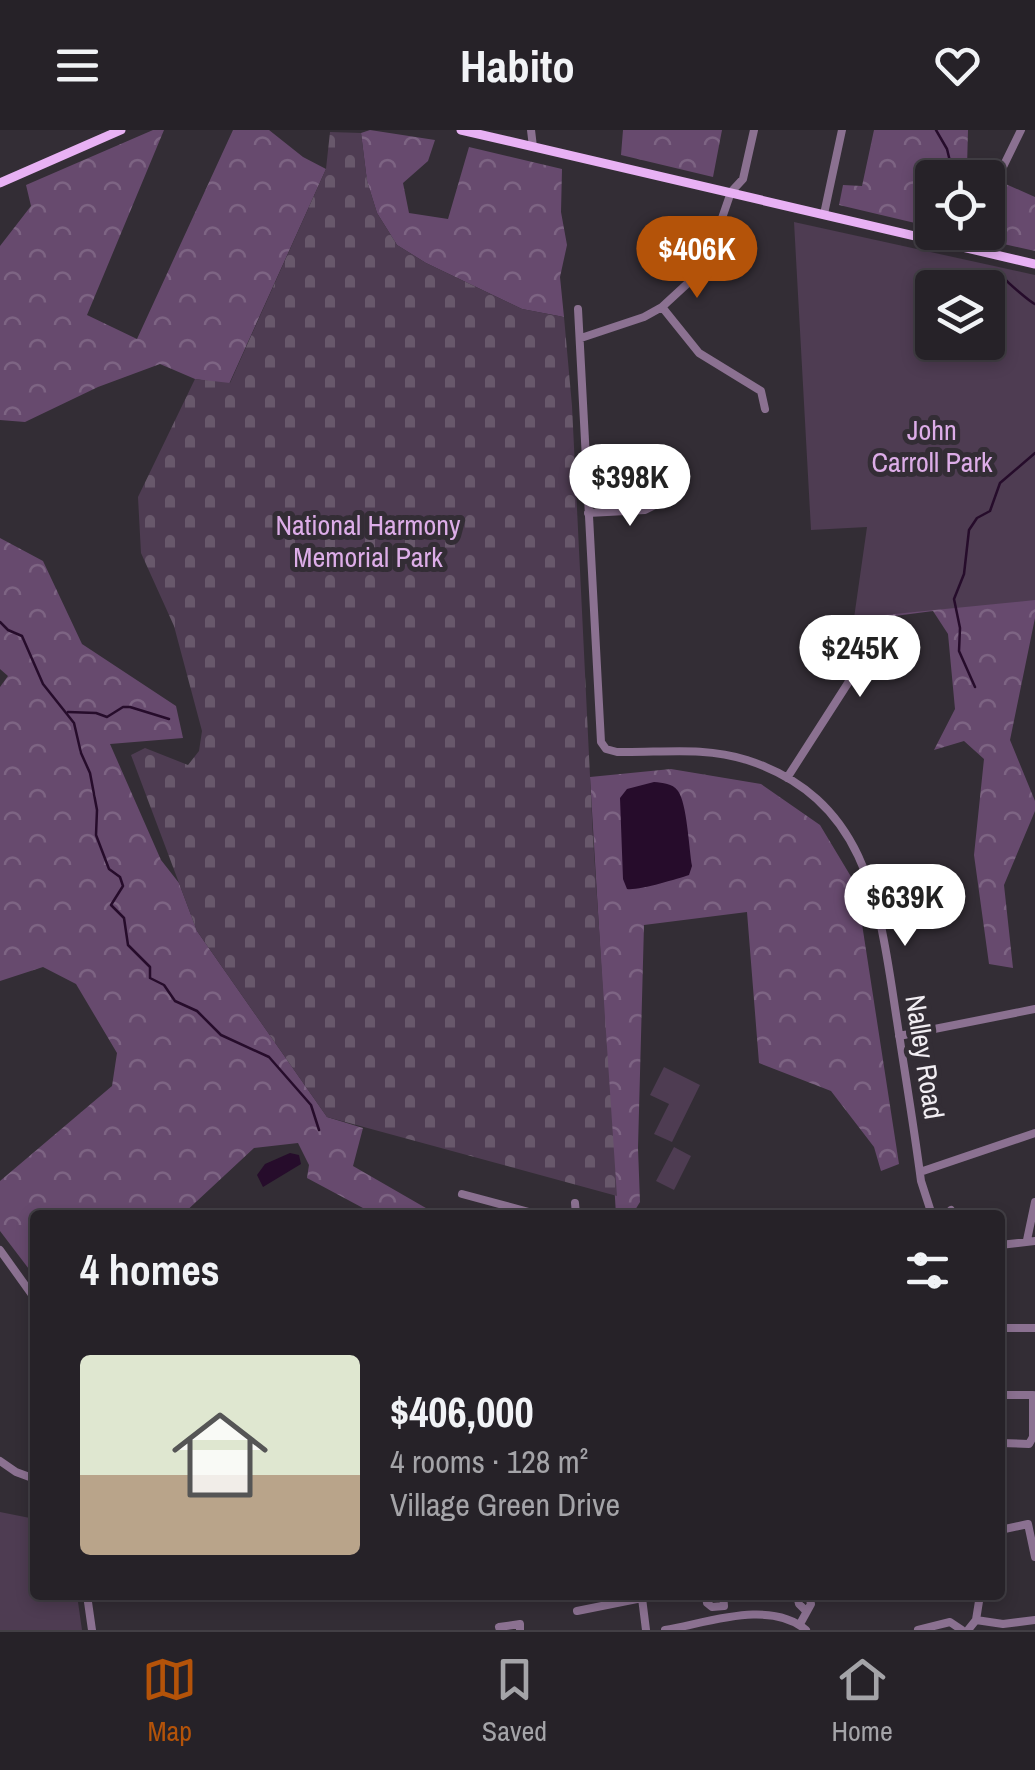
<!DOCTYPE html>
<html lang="en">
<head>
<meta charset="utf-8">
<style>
	:root { --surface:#262228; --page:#2e2a30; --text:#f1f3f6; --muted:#a4a4a8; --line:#423f45; --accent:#b45309 }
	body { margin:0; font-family:"Archivo Narrow",sans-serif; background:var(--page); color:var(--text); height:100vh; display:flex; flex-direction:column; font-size:38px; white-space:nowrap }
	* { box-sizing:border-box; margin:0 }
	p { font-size:32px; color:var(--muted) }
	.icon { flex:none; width:55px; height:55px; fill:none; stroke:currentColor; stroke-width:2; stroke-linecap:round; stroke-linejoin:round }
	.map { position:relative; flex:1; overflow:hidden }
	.panel { position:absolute; left:30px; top:1080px; width:975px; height:390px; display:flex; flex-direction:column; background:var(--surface); border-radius:10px; box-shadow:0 5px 15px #0003,0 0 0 2px var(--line) }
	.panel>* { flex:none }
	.tools { position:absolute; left:915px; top:30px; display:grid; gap:20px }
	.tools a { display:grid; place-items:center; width:90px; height:90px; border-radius:10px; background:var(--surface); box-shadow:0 5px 15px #0003,0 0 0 2px var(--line); font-size:50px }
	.price { position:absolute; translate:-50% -85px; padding:0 22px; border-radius:35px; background:#fff; color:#222; font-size:32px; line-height:65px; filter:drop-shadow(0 2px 5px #0008) }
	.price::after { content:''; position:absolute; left:50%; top:60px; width:30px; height:22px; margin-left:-15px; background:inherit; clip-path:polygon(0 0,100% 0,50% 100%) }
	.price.on { background:var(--accent); color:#fff }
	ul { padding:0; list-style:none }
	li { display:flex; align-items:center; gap:30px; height:250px; padding:0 50px }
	li span { display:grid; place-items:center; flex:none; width:280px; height:200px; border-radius:10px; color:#555 }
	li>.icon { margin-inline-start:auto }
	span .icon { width:120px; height:120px; fill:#fffc; stroke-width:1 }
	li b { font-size:42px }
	h2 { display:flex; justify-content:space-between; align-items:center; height:120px; padding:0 50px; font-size:42px }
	header { display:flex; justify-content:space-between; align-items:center; height:130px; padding:0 50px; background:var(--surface); font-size:45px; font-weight:700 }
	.tabs { display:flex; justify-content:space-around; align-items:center; height:140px; border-top:2px solid var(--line); background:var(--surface); font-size:28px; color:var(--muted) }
	.tabs a { display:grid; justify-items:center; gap:5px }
	.tabs .on { color:var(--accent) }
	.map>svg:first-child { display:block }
</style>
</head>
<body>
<header><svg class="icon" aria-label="menu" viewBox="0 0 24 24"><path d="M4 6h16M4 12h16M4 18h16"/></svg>Habito<svg class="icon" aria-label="heart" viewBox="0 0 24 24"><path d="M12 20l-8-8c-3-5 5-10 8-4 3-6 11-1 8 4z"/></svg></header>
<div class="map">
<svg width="1035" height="1500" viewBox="0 0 1035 1500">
	<defs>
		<pattern id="forest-crowns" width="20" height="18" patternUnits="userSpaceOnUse" patternTransform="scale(2.5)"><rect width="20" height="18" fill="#674a6e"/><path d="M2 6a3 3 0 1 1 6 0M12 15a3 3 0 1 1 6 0" fill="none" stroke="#7d6483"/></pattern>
		<pattern id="cemetery-stones" width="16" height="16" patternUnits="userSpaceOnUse" patternTransform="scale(2.5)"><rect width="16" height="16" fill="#4e3c52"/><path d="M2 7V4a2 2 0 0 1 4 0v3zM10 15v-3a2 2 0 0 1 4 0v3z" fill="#68586b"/></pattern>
	</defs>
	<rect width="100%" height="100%" fill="#332d35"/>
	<!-- forest -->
	<path fill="url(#forest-crowns)" fill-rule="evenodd" d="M 153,0 L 164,0 L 87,185 L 137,209 L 233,0 L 269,0 L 303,27 L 326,39 L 229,254 L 195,249 L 160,234 L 98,257 L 25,292 L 0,290 L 0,116 L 31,76 L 26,55 Z
		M 370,0 L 435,10 L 428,31 L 403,53 L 409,83 L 448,89 L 469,17 L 562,39 L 561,82 L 567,115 L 560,147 L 564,187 L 522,179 L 426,133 L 397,115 L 377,83 L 367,51 L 361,3 Z
		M 623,0 L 722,0 L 713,47 L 621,25 Z
		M 874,0 L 968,0 L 967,37 L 1035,67 L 1035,121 L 955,103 L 988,102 L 988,48 L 932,48 L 932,97 L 839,75 L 843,55 L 862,56 Z
		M 802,131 L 1035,148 L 1035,488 L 1010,610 L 1035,671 L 1035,681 L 1004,755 L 1013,838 L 989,834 L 974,725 L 984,629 L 964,611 L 934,620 L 955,579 L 948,504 L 933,481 L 872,489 L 889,428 ZM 932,158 L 988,158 L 988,212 L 932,212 Z
		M 0,408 L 43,431 L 82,514 L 176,576 L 183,608 L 110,614 L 161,730 L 179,753 L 197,801 L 327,987 L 363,998 L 353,1036 L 438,1085 L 376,1085 L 307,1048 L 309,1035 L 298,1013 L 254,1018 L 182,1085 L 35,1085 L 35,1147 L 0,1101 L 0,1051 L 112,956 L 117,923 L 76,854 L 43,837 L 0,851 L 0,557 L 8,546 L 0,539 Z
		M 671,639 L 761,654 L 820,695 L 856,755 L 899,1034 L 881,1041 L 874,1017 L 831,961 L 759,933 L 747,782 L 644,795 L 638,1018 L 640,1072 L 632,1085 L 616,1085 L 590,647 Z"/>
	<!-- cemetery -->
	<path fill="url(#cemetery-stones)" d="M 330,2 L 361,3 L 367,51 L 377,83 L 397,115 L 426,133 L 522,179 L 564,187 L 572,276 L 593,708 L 617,1066 L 327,987 L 197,801 L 131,625 L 145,618 L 188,635 L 199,621 L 202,601 L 174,496 L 141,423 L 138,367 L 195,249 L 230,253 L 326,39 Z"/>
	<!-- park -->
	<path fill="#4e3c52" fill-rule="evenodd" d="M 794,92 L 1035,145 L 1035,470 L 854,488 L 867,397 L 811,400 ZM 932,158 L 988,158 L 988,212 L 932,212 Z
		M 664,937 L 700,955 L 672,1012 L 654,1004 L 669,974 L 650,965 Z
		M 674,1017 L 691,1026 L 674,1060 L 656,1051 Z
		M 0,1382 L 35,1389 L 35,1465 L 77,1465 L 82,1500 L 0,1500 Z"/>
	<!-- water -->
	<path fill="#260c2b" d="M 654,652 C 663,653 672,653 678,661 C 687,673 689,719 692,736 L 689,745 C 677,749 637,761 627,759 L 623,749 L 620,668 L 627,659 Z
		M 290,1023 L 299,1025 L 301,1034 L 263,1057 L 257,1045 L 265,1034 Z"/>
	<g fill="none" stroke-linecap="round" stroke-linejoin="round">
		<!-- stream -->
		<path stroke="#260c2b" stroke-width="2.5" d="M 936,0 L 947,19 L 954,48
			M 988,92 L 1003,110
			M 1004,148 C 1007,152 1030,172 1035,174
			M 0,492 L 8,500 L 22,506 L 43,554 L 74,593 L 81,623 L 90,643 L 97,680 L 96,705 L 109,739 L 120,747 L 123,756 L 111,775 L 124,788 L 128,815 L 150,837 L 150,848 L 164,855 L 175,871 L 197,881 L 221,905 L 269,927 L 311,975 L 319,1000
			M 975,557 L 959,521 L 960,498 L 954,469 L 964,444 L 969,400 L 977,388 L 990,381 L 1000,353 L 1035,323
			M 68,582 L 96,583 L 107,587 L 123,577 L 130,577 L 169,589"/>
		<!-- minor -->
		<path stroke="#8b7191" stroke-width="8" d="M 531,0 L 533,17
			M 1001,41 L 1021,0
			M 824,84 L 842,0
			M 662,177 L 699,223 L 761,261 L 765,279
			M 578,179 L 601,612 L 606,619 L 617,622 C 661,623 703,616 747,630 C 871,670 880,782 897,891 C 905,944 914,997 921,1051 L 932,1085
			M 581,208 L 644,187 L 662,177 L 688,153 L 710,123 L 731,62 L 743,49 L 754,0
			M 588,383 L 645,380 L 657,374
			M 787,648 L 848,553 L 856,532 L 863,491
			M 899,906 L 1035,879
			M 920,1042 L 1035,1003
			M 462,1064 L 540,1085
			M 575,1073 L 576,1085
			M 951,1080 L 954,1085
			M 1027,1110 L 1035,1072
			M 1000,1115 L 1035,1111
			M 0,1120 L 35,1169
			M 1000,1198 L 1035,1198
			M 1000,1265 L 1033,1265 L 1033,1307 L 1029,1314 L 1000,1313
			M 0,1331 L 16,1342 L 35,1349
			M 1000,1400 L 1028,1394 L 1035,1427
			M 87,1465 L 92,1500
			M 706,1465 L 707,1473 L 712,1477 L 724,1476 L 723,1465
			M 797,1465 L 799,1474 L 806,1481
			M 577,1481 L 642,1468 L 646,1500
			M 976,1490 L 1003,1494 L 1035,1490
			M 800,1494 L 811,1474 L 809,1465
			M 500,1500 L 499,1497 L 520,1494 L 520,1500
			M 665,1500 C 707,1493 770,1469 806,1500
			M 918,1500 L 950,1492 L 962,1500
			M 968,1500 L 976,1490 L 980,1465"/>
		<!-- major -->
		<path stroke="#e8b1f4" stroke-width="9" d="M 461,0 L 1035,134
			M 0,53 L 121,0"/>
	</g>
	<g text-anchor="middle" stroke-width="10" stroke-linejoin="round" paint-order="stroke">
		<!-- park labels -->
		<g font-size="28" fill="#ddade8" stroke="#332d35">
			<text x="932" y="310">John<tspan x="932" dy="32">Carroll Park</tspan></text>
			<text x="368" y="405">National Harmony<tspan x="368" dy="32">Memorial Park</tspan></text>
		</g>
		<!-- street labels -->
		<g font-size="28" fill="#f2eef3" stroke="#332d35">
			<text transform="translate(925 927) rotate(81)" y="10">Nalley Road</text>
		</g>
	</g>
</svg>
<div class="tools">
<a><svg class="icon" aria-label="locate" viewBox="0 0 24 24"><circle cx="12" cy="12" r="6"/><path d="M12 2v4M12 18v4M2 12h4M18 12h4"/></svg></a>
<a><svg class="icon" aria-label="layers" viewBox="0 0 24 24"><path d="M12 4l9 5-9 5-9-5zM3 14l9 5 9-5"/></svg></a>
</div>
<b class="price on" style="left:697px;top:171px">$406K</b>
<b class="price" style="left:630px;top:399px">$398K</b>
<b class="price" style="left:860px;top:570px">$245K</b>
<b class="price" style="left:905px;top:819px">$639K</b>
<section class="panel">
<h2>4 homes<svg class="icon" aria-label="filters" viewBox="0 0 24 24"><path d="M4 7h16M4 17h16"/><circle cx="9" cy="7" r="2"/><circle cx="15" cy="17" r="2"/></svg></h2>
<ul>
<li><span style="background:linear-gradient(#dfe7d0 60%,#b9a48a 0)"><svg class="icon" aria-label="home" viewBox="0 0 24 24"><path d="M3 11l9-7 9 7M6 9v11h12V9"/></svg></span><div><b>$406,000</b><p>4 rooms · 128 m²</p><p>Village Green Drive</p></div></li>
</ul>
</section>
</div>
<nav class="tabs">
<a class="on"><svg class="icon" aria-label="map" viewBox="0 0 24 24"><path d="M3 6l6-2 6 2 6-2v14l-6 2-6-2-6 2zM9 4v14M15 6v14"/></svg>Map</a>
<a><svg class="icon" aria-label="saved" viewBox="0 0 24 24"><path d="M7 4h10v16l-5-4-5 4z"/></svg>Saved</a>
<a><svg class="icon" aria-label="home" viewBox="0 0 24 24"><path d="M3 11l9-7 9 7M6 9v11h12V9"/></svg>Home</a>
</nav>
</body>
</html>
